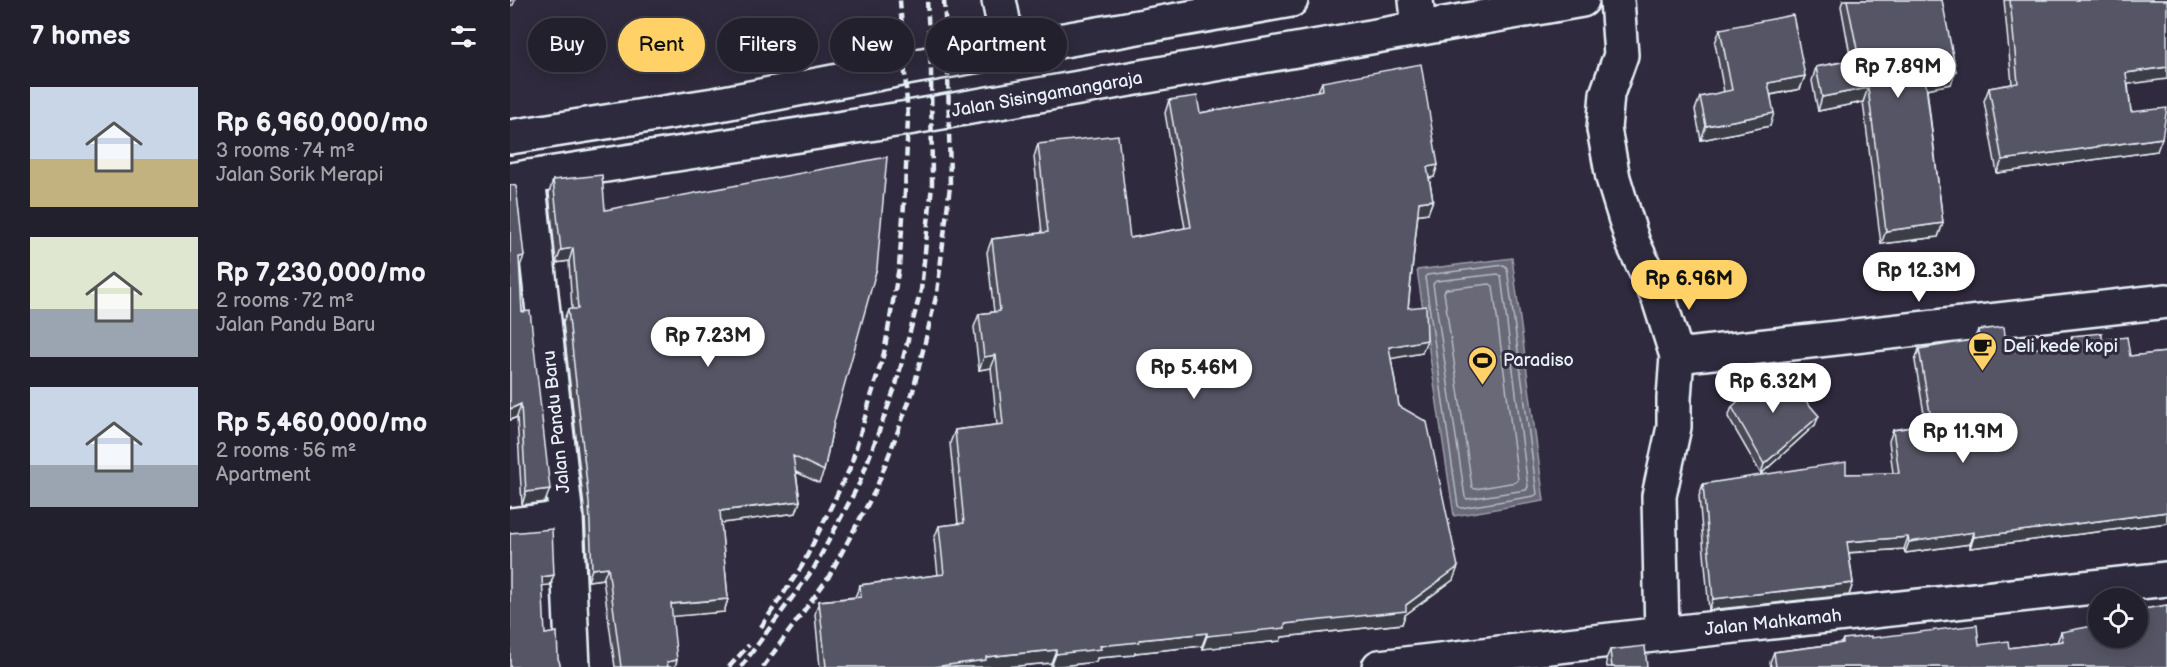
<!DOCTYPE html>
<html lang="en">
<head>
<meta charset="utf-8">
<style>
	:root { --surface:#23202e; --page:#2b2836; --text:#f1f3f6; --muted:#a3a3aa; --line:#403e4a; --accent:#ffd166 }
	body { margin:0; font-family:"Balsamiq Sans",sans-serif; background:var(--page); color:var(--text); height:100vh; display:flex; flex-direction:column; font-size:22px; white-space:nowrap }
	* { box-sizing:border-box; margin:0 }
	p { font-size:20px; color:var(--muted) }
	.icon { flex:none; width:33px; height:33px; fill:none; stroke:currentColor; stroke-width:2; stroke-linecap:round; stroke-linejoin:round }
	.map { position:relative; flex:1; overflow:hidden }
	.drawer { display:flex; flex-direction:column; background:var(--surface); width:510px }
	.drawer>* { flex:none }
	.top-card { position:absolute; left:18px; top:18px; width:570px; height:54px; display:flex; gap:12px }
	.buttons { position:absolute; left:1578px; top:588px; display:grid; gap:12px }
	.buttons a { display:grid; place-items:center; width:60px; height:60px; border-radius:50%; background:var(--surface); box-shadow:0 3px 15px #0003,0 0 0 2px var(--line); font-size:30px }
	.price { position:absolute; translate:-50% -51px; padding:0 14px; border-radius:21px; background:#fff; color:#222; font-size:20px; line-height:39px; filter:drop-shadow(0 2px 3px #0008) }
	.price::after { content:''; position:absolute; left:50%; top:36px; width:18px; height:14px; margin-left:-9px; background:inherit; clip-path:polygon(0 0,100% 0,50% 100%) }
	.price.selected { background:var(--accent); color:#111 }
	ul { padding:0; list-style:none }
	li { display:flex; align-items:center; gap:18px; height:150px; padding:0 30px }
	li span { display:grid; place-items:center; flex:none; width:168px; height:120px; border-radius:0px; color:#555 }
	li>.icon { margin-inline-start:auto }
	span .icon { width:72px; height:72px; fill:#fffc; stroke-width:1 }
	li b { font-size:26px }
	h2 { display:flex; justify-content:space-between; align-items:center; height:72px; padding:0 30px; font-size:26px }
	.tag { padding:0 21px; border-radius:27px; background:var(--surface); box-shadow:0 3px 15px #0003,0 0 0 2px var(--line); font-size:21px; line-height:54px }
	.tag.selected { background:var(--accent); color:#111 }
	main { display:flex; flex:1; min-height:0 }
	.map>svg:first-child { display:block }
</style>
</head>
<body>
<main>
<section class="drawer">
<h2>7 homes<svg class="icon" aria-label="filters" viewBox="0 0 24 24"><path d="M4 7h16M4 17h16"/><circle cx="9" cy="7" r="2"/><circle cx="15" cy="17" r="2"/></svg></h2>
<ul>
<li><span style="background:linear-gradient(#c9d6e8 60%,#c2b280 0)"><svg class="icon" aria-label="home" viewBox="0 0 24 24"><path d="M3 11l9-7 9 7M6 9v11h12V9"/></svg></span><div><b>Rp 6,960,000/mo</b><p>3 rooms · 74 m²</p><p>Jalan Sorik Merapi</p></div></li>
<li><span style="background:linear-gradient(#dfe7d0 60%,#9aa5b1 0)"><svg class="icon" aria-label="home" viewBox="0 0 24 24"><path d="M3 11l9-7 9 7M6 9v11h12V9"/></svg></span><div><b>Rp 7,230,000/mo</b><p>2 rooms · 72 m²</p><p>Jalan Pandu Baru</p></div></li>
<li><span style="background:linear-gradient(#c9d6e8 65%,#9aa5b1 0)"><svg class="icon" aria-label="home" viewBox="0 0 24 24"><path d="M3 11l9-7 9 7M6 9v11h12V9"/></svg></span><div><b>Rp 5,460,000/mo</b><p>2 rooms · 56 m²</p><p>Apartment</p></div></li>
</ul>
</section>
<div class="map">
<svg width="1657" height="667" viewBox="0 0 1657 667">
	<rect width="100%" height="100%" fill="#2f2a3d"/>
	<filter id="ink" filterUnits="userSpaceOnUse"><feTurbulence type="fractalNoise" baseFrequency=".0167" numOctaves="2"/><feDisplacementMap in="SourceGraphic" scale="12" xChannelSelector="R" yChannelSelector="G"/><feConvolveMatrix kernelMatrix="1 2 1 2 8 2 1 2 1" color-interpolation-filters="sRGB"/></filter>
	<g filter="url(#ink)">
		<!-- water -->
		<path fill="#696978" stroke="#9c9fab" stroke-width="1.5" d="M 1002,258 L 1034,501 L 944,516 L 907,270 Z"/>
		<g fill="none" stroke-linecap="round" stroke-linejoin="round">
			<!-- shore -->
			<path stroke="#b5bbc5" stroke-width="1.5" d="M 994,265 L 997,268 L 1027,494 L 1024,496 L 951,508 L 948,506 L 915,277 L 917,275 Z
				M 988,274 L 991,276 L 1018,487 L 1016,490 L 957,499 L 955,497 L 923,284 L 926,281 Z
				M 980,284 L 983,286 L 1008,480 L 1006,482 L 965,489 L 962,487 L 934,292 L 936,289 Z"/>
			<defs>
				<path id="minor" d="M 489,0 L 499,50
					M 1107,0 L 1111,55 L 1097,94 L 1094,129 L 1103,178 L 1123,243 L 1149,299 L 1167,356 L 1164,398 L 1164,427 L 1149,496 L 1152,634
					M 18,177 L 56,518 L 63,667
					M 1167,356 L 1657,301
					M 0,525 L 56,518
					M 869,667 L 1152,634 L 1657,579"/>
				<path id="major" d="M 906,0 L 909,27
					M 0,137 L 204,105 L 396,68 L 781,0
					M 0,180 L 398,118 L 1072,0"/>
			</defs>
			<!-- minor casing -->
			<use href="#minor" stroke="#e8f1f8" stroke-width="38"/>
			<!-- major casing -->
			<use href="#major" stroke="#e8f1f8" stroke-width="38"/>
			<!-- minor -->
			<use href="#minor" stroke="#2f2a3d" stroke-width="33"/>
			<!-- major -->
			<use href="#major" stroke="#2f2a3d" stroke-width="33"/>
			<!-- rail -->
			<path stroke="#e8f1f8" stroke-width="4.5" stroke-dasharray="9 4.5" stroke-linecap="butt" d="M 251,627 L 292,566 L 340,468 L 374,353 L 389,267 L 395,192 L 398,118 L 390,0
				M 219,667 L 239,645
				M 231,667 L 304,568 L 350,482 L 386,385 L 411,290 L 422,185 L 421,70 L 417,0
				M 253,667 L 318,578 L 366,489 L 403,391 L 427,293 L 440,186 L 438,69 L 434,0"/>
		</g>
		<!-- wall -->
		<path fill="#4b4957" stroke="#e8f1f8" stroke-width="1.5" d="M 1333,0 L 1432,0 L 1441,84 L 1417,89 L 1433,223 L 1428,237 L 1371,244 L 1353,102 L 1308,111 L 1302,81 L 1306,67 L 1341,60 L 1331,6 Z
			M 1494,0 L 1657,0 L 1618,84 L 1621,112 L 1647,151 L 1487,173 L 1474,101 L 1479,88 L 1502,84 Z
			M 1210,29 L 1295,76 L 1290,89 L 1261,95 L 1260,126 L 1191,140 L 1185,110 L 1190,97 L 1214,92 L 1205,43 Z
			M 812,82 L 924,177 L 919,178 L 923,200 L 918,213 L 908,214 L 898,308 L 912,353 L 881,358 L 889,406 L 943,580 L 895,615 L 892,624 L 772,637 L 770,641 L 692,649 L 692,646 L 625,653 L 624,655 L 587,658 L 586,662 L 541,667 L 541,663 L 495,667 L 310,667 L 305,614 L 309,601 L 345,597 L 350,585 L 428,575 L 424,539 L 429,526 L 448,524 L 440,443 L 445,430 L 487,425 L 481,368 L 469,370 L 464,327 L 469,314 L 484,312 L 477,252 L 482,239 L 532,233 L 524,157 L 528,144 L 620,238 L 675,228 L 655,113 L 659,100 L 690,113 L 808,91 Z
			M 43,180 L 95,210 L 324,422 L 314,471 L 309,483 L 286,472 L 290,501 L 286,513 L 211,523 L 218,599 L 214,612 L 162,616 L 165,667 L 105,667 L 93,579 L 78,581 L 75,516 L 53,322 L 58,309 L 62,309 L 59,261 L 46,263 L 39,193 Z
			M 0,185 L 9,269 L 12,312 L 35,502 L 12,505 L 7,417 L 0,420 Z
			M 1468,330 L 1497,352 L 1558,345 L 1562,336 L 1592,340 L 1620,356 L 1657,352 L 1657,523 L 1460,548 L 1460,544 L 1395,553 L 1394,549 L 1339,553 L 1343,583 L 1339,595 L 1199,610 L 1189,496 L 1193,484 L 1336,474 L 1383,473 L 1379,441 L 1383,430 L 1416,425 L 1405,361 L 1409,349 L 1464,340 Z
			M 1222,407 L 1305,425 L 1251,474 L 1218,417 Z
			M 1551,632 L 1657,667 L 1261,667 L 1260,662 L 1264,652 L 1331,643 L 1333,639 L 1361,638 L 1469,645 L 1499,648 L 1547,642 Z
			M 1100,650 L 1137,667 L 1097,667 L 1096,659 Z"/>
		<!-- shaded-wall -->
		<path fill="#3d3c47" stroke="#e8f1f8" stroke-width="1.5" d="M 0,0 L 5,0 L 3,5 L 0,6 Z
			M 1657,67 L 1657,79 L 1612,85 L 1616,73 Z
			M 1446,71 L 1441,84 L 1411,90 L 1415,77 Z
			M 1295,76 L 1290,89 L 1254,96 L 1258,83 Z
			M 1358,88 L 1353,102 L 1308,111 L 1312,97 Z
			M 1264,113 L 1260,126 L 1191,140 L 1196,126 Z
			M 1652,138 L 1647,151 L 1487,173 L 1492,160 Z
			M 928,165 L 924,177 L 912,180 L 917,167 Z
			M 923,200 L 918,213 L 904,215 L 909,202 Z
			M 1433,223 L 1428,237 L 1371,244 L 1376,231 Z
			M 63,248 L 59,261 L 46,263 L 51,250 Z
			M 14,256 L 9,269 L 9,257 Z
			M 917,340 L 912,353 L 874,360 L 879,347 Z
			M 486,355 L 481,368 L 469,370 L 474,357 Z
			M 11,404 L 7,417 L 0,420 L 0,409 Z
			M 1309,416 L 1305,425 L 1251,474 L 1254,464 Z
			M 40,489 L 35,502 L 12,505 L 16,492 Z
			M 290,501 L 286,513 L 205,524 L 210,511 Z
			M 1657,512 L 1657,523 L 1460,548 L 1464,537 Z
			M 1464,532 L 1460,544 L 1395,553 L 1399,542 Z
			M 1398,537 L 1394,549 L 1333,553 L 1337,542 Z
			M 98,567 L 93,579 L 78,581 L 82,569 Z
			M 948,567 L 943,580 L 895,615 L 892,624 L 772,637 L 770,641 L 692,649 L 697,636 L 896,605 Z
			M 44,575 L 40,585 L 29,586 L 32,577 Z
			M 1343,583 L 1339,595 L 1199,610 L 1203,599 Z
			M 218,599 L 214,612 L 156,617 L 161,604 Z
			M 697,633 L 692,646 L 625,653 L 624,655 L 587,658 L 586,662 L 541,667 L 546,654 L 590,646 L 629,640 Z
			M 546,650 L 541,663 L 495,667 L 423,667 L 476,657 Z
			M 167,660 L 165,667 L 155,667 L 157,662 Z"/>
		<!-- building -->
		<path fill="#575565" stroke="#e8f1f8" stroke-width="1.5" d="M 1337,0 L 1432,0 L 1446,71 L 1415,77 L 1433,223 L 1376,231 L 1358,88 L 1312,97 L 1306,67 L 1349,59 Z
			M 1500,0 L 1657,0 L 1657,67 L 1616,73 L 1621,112 L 1657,108 L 1652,138 L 1492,160 L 1479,88 L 1508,83 Z
			M 1283,15 L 1295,76 L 1258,83 L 1264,113 L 1196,126 L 1190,97 L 1222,90 L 1210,29 Z
			M 911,64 L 928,165 L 917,167 L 923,200 L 909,202 L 898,308 L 916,306 L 917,340 L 879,347 L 889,406 L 917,422 L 948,567 L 896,605 L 896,611 L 775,624 L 775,628 L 697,636 L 697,633 L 629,640 L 629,642 L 590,646 L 591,649 L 546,654 L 546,650 L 503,654 L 476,657 L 476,660 L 423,667 L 316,667 L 309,601 L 351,597 L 350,585 L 434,574 L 429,526 L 454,523 L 445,430 L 493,424 L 486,355 L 474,357 L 469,314 L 490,311 L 482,239 L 538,232 L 528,144 L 608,135 L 620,238 L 681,227 L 659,100 L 687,96 L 690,113 L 813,90 L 812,82 Z
			M 377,157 L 367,268 L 324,422 L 314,471 L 283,456 L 290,501 L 210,511 L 218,599 L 161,604 L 167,660 L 157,662 L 158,667 L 111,667 L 98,567 L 82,569 L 79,503 L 58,309 L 68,309 L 63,248 L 51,250 L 43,180 L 92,175 L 95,210 Z
			M 0,185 L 6,186 L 14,256 L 9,257 L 12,312 L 20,311 L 40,489 L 16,492 L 11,404 L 0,409 Z
			M 1494,327 L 1497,352 L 1562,344 L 1562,336 L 1592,333 L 1592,340 L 1617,337 L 1620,356 L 1657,352 L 1657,512 L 1464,537 L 1464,532 L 1399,542 L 1398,537 L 1337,542 L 1343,583 L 1203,599 L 1193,484 L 1336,462 L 1336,474 L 1389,473 L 1383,430 L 1422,424 L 1409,349 L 1469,339 L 1468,330 Z
			M 1265,365 L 1309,416 L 1254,464 L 1222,407 Z
			M 42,529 L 44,575 L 32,577 L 35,634 L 47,632 L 48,658 L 51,667 L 0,667 L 0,533 Z
			M 1657,605 L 1657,667 L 1266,667 L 1264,652 L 1333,643 L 1333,639 L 1361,636 L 1361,638 L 1467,625 L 1469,645 L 1498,641 L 1499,648 L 1553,641 L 1551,632 L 1588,625 L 1588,638 L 1628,638 L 1628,610 Z
			M 1135,646 L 1137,667 L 1102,667 L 1100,650 Z"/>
	</g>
	<!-- icons -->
	<defs>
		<symbol id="cafe-pin" viewBox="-11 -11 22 30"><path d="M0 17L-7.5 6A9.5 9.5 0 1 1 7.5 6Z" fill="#ffd166" stroke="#2f2a3d"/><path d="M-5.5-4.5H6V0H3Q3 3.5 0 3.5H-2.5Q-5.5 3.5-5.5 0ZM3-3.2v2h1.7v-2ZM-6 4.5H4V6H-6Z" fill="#111"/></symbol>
		<symbol id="stadium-pin" viewBox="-11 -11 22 30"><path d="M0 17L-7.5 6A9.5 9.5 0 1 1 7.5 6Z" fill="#ffd166" stroke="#2f2a3d"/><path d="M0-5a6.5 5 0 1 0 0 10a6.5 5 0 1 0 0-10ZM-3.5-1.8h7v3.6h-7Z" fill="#111"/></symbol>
	</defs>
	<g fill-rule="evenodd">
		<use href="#cafe-pin" x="1456" y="330" width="33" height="45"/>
		<use href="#stadium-pin" x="956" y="344" width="33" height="45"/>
	</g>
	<g text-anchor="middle" stroke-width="6" stroke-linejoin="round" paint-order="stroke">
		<!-- street labels -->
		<g font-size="18" fill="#e8f1f8" stroke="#2f2a3d">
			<text transform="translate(537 94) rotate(-10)" y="6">Jalan Sisingamangaraja</text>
			<text transform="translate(46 422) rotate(-96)" y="6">Jalan Pandu Baru</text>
			<text transform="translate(1263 622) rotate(-6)" y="6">Jalan Mahkamah</text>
		</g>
		<!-- poi labels -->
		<g font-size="18" fill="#e8f1f8" stroke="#2f2a3d" text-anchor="start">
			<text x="1493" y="352">Deli kede kopi</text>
			<text x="993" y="366">Paradiso</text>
		</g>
	</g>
</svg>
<div class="buttons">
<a><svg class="icon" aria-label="locate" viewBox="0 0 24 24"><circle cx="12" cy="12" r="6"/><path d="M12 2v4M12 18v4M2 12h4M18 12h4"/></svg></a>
</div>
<b class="price" style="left:1388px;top:99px">Rp 7.89M</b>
<b class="price" style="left:1409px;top:303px">Rp 12.3M</b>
<b class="price selected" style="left:1179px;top:311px">Rp 6.96M</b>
<b class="price" style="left:198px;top:368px">Rp 7.23M</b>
<b class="price" style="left:684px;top:400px">Rp 5.46M</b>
<b class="price" style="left:1263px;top:414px">Rp 6.32M</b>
<b class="price" style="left:1453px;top:464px">Rp 11.9M</b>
<div class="top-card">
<a class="tag">Buy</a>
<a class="tag selected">Rent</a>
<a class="tag">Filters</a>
<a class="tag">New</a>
<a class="tag">Apartment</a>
</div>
</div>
</main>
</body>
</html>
